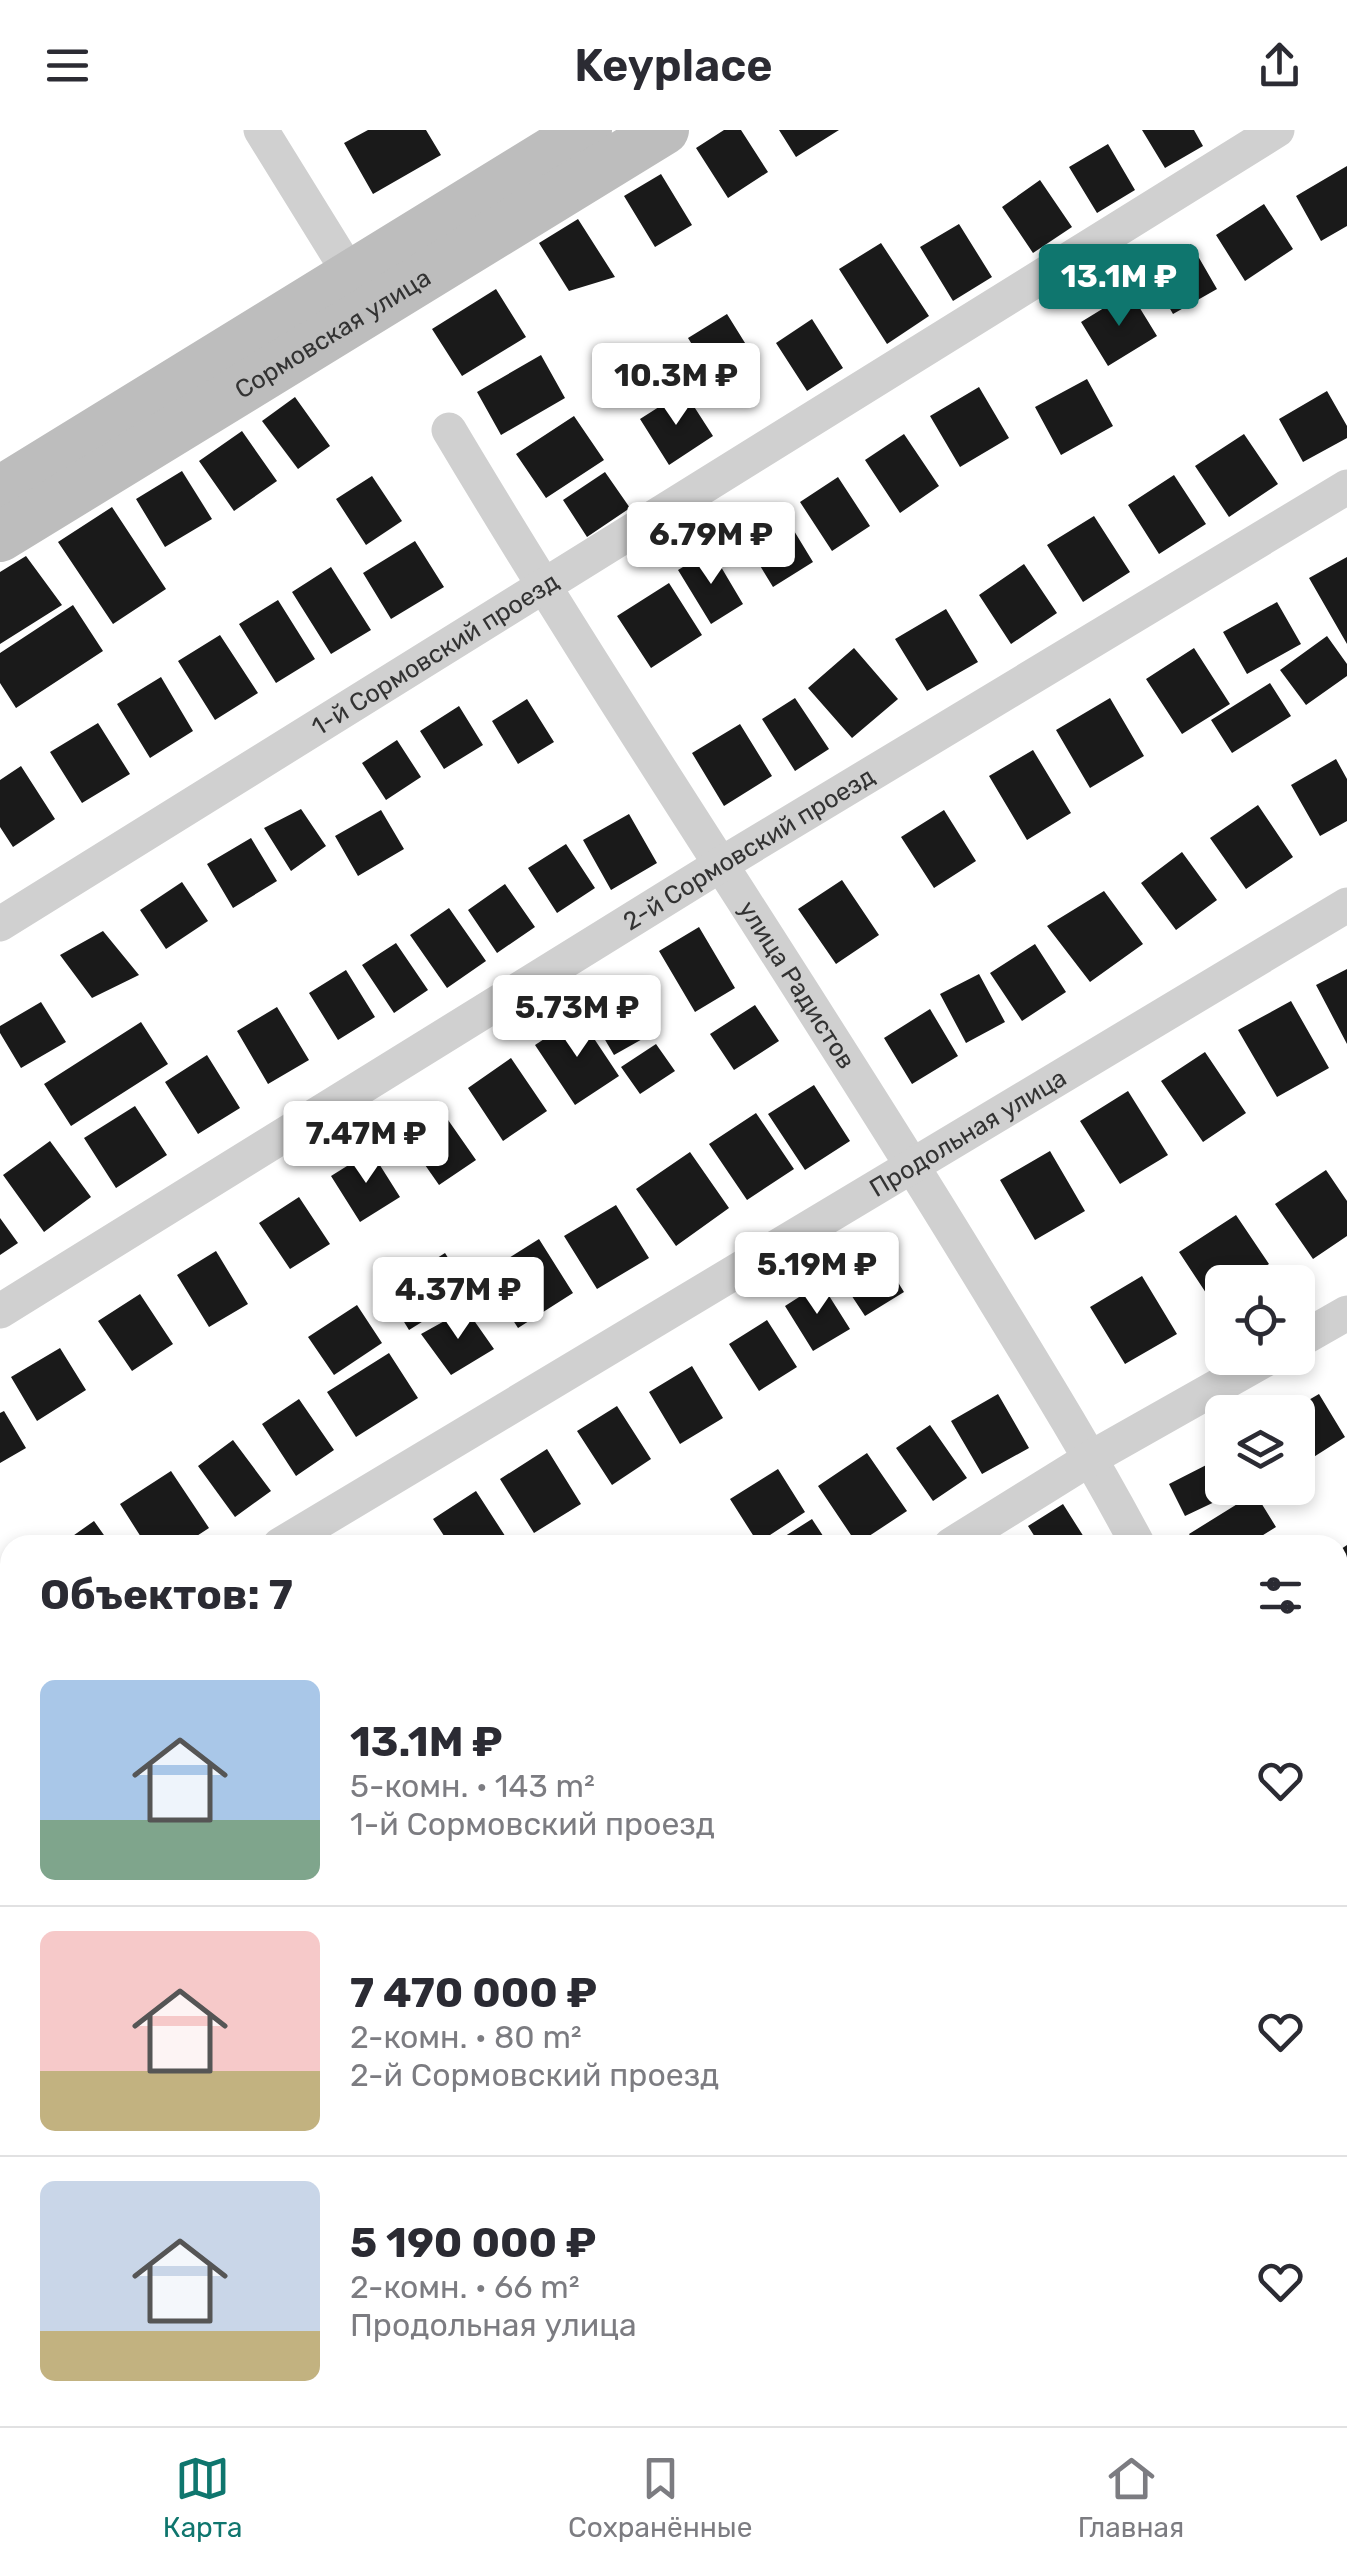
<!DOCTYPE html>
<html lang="ru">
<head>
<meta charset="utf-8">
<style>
	:root { --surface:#fff; --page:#f7f7f7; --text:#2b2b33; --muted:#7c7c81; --line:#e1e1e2; --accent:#0f766e }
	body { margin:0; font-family:Rubik,sans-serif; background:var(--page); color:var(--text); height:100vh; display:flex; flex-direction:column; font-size:38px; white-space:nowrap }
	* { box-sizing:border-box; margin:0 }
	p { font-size:32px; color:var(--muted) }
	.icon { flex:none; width:55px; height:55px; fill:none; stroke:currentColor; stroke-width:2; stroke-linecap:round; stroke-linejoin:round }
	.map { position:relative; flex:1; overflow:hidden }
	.side { position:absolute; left:0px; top:1405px; width:1348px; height:892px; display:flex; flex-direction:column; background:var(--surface); border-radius:30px 30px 0 0; box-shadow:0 5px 15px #0003 }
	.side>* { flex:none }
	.buttons { position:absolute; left:1205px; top:1135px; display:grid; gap:20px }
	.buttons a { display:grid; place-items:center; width:110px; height:110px; border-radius:15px; background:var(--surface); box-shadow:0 5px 15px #0003; font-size:50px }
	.price { position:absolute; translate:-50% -85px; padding:0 22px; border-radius:10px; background:#fff; color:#222; font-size:32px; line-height:65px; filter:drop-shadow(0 2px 5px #0008) }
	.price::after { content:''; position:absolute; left:50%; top:60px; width:30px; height:22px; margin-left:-15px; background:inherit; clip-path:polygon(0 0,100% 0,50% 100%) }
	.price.selected { background:var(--accent); color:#fff }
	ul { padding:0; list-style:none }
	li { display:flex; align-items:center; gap:30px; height:250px; padding:0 40px }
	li+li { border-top:2px solid var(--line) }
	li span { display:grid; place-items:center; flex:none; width:280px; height:200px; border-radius:15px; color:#555 }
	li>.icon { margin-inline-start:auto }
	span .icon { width:120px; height:120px; fill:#fffc; stroke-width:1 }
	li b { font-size:42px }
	h2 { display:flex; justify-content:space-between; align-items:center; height:120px; padding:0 40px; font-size:42px }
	header { display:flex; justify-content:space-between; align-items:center; height:130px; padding:0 40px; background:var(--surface); font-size:45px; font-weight:600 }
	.tabs { display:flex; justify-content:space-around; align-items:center; height:140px; border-top:2px solid var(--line); background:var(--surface); font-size:28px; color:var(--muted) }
	.tabs a { display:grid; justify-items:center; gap:5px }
	.tabs .selected { color:var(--accent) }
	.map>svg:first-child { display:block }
</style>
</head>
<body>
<header><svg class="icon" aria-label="menu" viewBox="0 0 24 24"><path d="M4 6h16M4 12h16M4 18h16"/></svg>Keyplace<svg class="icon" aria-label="share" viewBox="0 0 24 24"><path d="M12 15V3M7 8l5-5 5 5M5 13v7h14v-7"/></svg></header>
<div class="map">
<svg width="1347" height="2296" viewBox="0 0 1347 2296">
	<rect width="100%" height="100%" fill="#fff"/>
	<!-- building -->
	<path fill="#1a1a1a" d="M 368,0 L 426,0 L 441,25 L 373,64 L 344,13 Z
		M 724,0 L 741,0 L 768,42 L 728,68 L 696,18 Z
		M 779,0 L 839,0 L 796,27 Z
		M 1142,0 L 1194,0 L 1203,16 L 1165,38 Z
		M 1108,14 L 1135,60 L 1097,83 L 1069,37 Z
		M 1347,36 L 1347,96 L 1321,111 L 1296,66 Z
		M 661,44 L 692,95 L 655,117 L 624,66 Z
		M 1040,50 L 1072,97 L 1033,123 L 1002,77 Z
		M 1264,74 L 1293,119 L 1245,151 L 1216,105 Z
		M 578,89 L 615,147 L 569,161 L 539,113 Z
		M 959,94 L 992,147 L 953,171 L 920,117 Z
		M 881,113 L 929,186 L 887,214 L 839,139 Z
		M 1191,114 L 1217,159 L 1173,184 L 1147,139 Z
		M 496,159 L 526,207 L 462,246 L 432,199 Z
		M 1130,162 L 1157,206 L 1108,236 L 1081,192 Z
		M 727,184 L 755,229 L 716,253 L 688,208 Z
		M 812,189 L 843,238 L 807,261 L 776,213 Z
		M 541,225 L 565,268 L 501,305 L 477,262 Z
		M 1087,249 L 1113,296 L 1061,325 L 1035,277 Z
		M 979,257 L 1009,308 L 960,337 L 930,286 Z
		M 684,261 L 713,306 L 669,335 L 640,289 Z
		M 1327,261 L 1347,296 L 1347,308 L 1303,332 L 1279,289 Z
		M 295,267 L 330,316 L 298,339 L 262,291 Z
		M 574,286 L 604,330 L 546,368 L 516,324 Z
		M 242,301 L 277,351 L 234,381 L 199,331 Z
		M 904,304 L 939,356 L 900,383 L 865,330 Z
		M 1244,304 L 1278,354 L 1229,387 L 1195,336 Z
		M 182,341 L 212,389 L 165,417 L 136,369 Z
		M 605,342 L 630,378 L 587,407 L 563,370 Z
		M 1174,345 L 1206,394 L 1159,424 L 1128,375 Z
		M 372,346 L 402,391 L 366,415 L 336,369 Z
		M 838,347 L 870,396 L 832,421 L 800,372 Z
		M 112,377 L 166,459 L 113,494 L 58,412 Z
		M 785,386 L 813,432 L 773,457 L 745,411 Z
		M 1094,386 L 1130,442 L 1083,472 L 1047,415 Z
		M 415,411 L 444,457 L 391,489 L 363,443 Z
		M 711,420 L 743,474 L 711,494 L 678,440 Z
		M 26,426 L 62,475 L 0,514 L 0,442 Z
		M 1347,427 L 1347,514 L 1309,448 Z
		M 1024,434 L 1057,483 L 1011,514 L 979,465 Z
		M 331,437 L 371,500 L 331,524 L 292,462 Z
		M 669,453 L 702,505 L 651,538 L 617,486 Z
		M 278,470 L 315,529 L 276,553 L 239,494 Z
		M 1277,472 L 1301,514 L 1247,544 L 1223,502 Z
		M 73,475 L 103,521 L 16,578 L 0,553 L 0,523 Z
		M 946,479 L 978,532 L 927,561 L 895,509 Z
		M 220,505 L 258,563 L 215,590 L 178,531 Z
		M 1327,506 L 1347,534 L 1347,546 L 1306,575 L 1280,540 Z
		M 854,518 L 898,569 L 852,608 L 808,558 Z
		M 1194,518 L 1230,574 L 1182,604 L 1146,549 Z
		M 161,547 L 193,601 L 150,628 L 117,574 Z
		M 1270,553 L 1291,586 L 1232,623 L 1211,590 Z
		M 795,568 L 829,619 L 795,641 L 762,589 Z
		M 1110,568 L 1144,626 L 1090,658 L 1056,600 Z
		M 527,569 L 554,612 L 518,634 L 492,591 Z
		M 459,576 L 483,615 L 444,639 L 420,601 Z
		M 98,593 L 130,644 L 82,673 L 50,622 Z
		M 740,594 L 772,646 L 724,676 L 692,623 Z
		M 397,610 L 421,647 L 386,670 L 362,633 Z
		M 1033,620 L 1071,683 L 1027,710 L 989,646 Z
		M 1336,629 L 1347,649 L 1347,691 L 1320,706 L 1291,655 Z
		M 21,636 L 55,689 L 13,717 L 0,697 L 0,650 Z
		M 1258,675 L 1293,727 L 1246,759 L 1210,708 Z
		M 301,679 L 326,716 L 291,741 L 264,698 Z
		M 381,680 L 404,719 L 358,746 L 335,706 Z
		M 944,680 L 976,731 L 934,758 L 901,707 Z
		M 629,684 L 657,733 L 611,760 L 583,710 Z
		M 251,708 L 277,751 L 233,778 L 207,734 Z
		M 566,714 L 595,758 L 557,783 L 528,738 Z
		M 1182,722 L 1217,770 L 1176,800 L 1141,753 Z
		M 842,750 L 879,805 L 836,834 L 798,779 Z
		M 182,752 L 208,791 L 166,819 L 140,780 Z
		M 505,754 L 535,797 L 497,823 L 468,780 Z
		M 1104,761 L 1143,814 L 1090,852 L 1047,796 Z
		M 449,778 L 486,831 L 447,858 L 410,805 Z
		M 699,797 L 735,858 L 695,882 L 659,821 Z
		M 103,801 L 139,845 L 92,868 L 60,825 Z
		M 396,813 L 428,860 L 394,883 L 362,835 Z
		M 1035,814 L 1066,862 L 1022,891 L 990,843 Z
		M 1347,839 L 1347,914 L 1316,855 Z
		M 346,840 L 375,887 L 338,910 L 309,863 Z
		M 979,844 L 1005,892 L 966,913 L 940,864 Z
		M 627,859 L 653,903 L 614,925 L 588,881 Z
		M 1291,871 L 1329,938 L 1277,967 L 1238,900 Z
		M 41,872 L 66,912 L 21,938 L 0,903 L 0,896 Z
		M 755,875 L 779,911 L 734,940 L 710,904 Z
		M 277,877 L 309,930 L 268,954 L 237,901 Z
		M 930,879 L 958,926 L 912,954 L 884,908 Z
		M 579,886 L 619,946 L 575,975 L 535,915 Z
		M 141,892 L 168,934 L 71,996 L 44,954 Z
		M 656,914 L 675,941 L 640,964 L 621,937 Z
		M 1205,922 L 1246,983 L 1203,1012 L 1161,951 Z
		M 207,925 L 240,978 L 198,1004 L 165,952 Z
		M 511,928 L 547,981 L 503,1011 L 468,958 Z
		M 814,955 L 850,1011 L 805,1040 L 768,984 Z
		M 1128,961 L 1168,1025 L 1120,1054 L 1080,991 Z
		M 135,976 L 167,1025 L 116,1058 L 84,1008 Z
		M 439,977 L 476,1030 L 439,1055 L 402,1002 Z
		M 756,983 L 794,1039 L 747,1070 L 709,1014 Z
		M 50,1011 L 91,1067 L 44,1102 L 3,1045 Z
		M 371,1021 L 400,1067 L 360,1092 L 331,1046 Z
		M 1050,1021 L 1085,1081 L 1035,1110 L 1000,1050 Z
		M 690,1022 L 729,1078 L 676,1116 L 636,1059 Z
		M 1326,1040 L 1347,1071 L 1347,1106 L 1313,1129 L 1275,1074 Z
		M 299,1067 L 330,1114 L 290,1139 L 259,1093 Z
		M 616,1075 L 649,1128 L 597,1159 L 564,1106 Z
		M 1236,1085 L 1269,1134 L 1241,1152 L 1222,1152 L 1222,1165 L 1212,1172 L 1179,1122 Z
		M 0,1088 L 18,1113 L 0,1125 Z
		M 539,1109 L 573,1163 L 518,1198 L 483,1144 Z
		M 878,1120 L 904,1162 L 865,1186 L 838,1145 Z
		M 216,1121 L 248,1174 L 209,1197 L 177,1145 Z
		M 445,1123 L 470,1162 L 409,1200 L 385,1161 Z
		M 1142,1146 L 1177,1204 L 1125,1234 L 1090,1177 Z
		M 821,1153 L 850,1199 L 813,1221 L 785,1176 Z
		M 140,1164 L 173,1214 L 132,1241 L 98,1191 Z
		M 357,1175 L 382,1213 L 334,1245 L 308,1207 Z
		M 466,1179 L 494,1219 L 451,1245 L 421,1204 Z
		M 767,1190 L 797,1237 L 759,1261 L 729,1214 Z
		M 60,1218 L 86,1260 L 37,1291 L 11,1247 Z
		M 389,1223 L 418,1268 L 356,1307 L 327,1262 Z
		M 692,1236 L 723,1288 L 680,1314 L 649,1262 Z
		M 998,1264 L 1029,1318 L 982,1344 L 951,1291 Z
		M 1319,1264 L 1345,1307 L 1298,1337 L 1298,1282 L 1288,1282 Z
		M 299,1269 L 334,1320 L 296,1346 L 262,1294 Z
		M 617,1276 L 651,1329 L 612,1355 L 577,1301 Z
		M 4,1281 L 26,1318 L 0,1333 L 0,1283 Z
		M 930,1295 L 967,1348 L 933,1371 L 896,1318 Z
		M 233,1310 L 271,1361 L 235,1387 L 198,1336 Z
		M 547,1319 L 581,1374 L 534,1403 L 500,1349 Z
		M 867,1323 L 907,1381 L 857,1414 L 818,1356 Z
		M 1222,1327 L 1222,1358 L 1244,1358 L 1185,1386 L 1169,1354 Z
		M 778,1339 L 805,1382 L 758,1413 L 730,1369 Z
		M 171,1341 L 209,1398 L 183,1415 L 146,1415 L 120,1374 Z
		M 476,1361 L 511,1415 L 450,1415 L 433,1389 Z
		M 1255,1363 L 1276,1397 L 1247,1415 L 1196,1415 L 1189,1404 Z
		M 1063,1374 L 1089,1415 L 1040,1415 L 1028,1396 Z
		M 812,1389 L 829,1415 L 771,1415 Z
		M 94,1391 L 111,1415 L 60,1415 Z
		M 1347,1415 L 1347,1455 L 1338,1439 L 1338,1421 Z
		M 0,1453 L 7,1463 L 10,1461 L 10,1511 L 0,1517 Z
		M 10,1641 L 10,1697 L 0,1703 L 0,1647 Z
		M 1347,1839 L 1347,1900 L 1338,1906 L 1338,1846 Z
		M 10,1955 L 10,2023 L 0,2029 L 0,1961 Z
		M 1338,2040 L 1347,2054 L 1347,2079 L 1338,2085 Z
		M 10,2060 L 10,2098 L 0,2083 L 0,2067 Z
		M 1347,2095 L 1347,2146 L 1344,2148 L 1338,2138 L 1338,2101 Z
		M 1344,2231 L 1347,2236 L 1347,2296 L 1335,2296 L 1329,2288 L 1338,2288 L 1338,2235 Z
		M 139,2288 L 223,2288 L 225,2291 L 219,2296 L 128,2296 Z
		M 578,2288 L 645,2288 L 651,2296 L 583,2296 Z
		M 671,2288 L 731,2288 L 718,2296 L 677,2296 Z
		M 924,2288 L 956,2288 L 962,2296 L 910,2296 Z
		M 1068,2288 L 1141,2288 L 1126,2296 L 1073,2296 Z"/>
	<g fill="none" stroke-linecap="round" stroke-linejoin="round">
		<!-- street -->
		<g stroke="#d0d0d0" stroke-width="35">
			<path d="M 261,0 L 363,165"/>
			<path id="s1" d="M 449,300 C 618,584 805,858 977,1141 C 1032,1231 1088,1321 1138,1415"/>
			<path id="s2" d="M 0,794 L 1277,0"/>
			<path id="s3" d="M 0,1181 L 720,735 L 1347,357"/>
			<path d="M 1298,1211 L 1347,1183"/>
			<path id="s4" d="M 280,1415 L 1347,775"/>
			<path d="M 951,1415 L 1091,1328 L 1268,1228"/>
			<path d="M 1338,1572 L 1347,1566"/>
			<path d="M 0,1584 L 10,1578"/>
			<path d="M 1338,1768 L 1347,1784"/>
			<path d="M 0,1811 L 10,1827"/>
			<path d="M 1338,1981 L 1347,1975"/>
			<path d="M 297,2288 L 302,2296"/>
			<path d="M 827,2296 L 841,2288"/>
		</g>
		<!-- secondary -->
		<g stroke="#bdbdbd" stroke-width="50">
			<path d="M 0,361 L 587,0"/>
			<path id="s5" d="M 0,407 L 664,0"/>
		</g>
	</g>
	<g text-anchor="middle" stroke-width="10" stroke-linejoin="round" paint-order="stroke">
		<!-- street labels -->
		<g font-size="25" fill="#333" stroke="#fff">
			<text dy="9" stroke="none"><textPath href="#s5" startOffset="390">Сормовская улица</textPath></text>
			<text dy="9" stroke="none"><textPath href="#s2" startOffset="512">1-й Сормовский проезд</textPath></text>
			<text dy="9" stroke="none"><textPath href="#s3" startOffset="880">2-й Сормовский проезд</textPath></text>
			<text dy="9" stroke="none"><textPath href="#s1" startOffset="655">улица Радистов</textPath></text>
			<text dy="9" stroke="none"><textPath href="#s4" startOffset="802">Продольная улица</textPath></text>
		</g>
	</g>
</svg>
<div class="buttons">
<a><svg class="icon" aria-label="locate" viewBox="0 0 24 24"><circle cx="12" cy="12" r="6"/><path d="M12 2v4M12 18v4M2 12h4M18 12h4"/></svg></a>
<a><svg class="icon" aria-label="layers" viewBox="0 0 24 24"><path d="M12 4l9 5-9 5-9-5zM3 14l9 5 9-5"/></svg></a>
</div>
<b class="price selected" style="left:1119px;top:199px">13.1M ₽</b>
<b class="price" style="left:676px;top:298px">10.3M ₽</b>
<b class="price" style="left:711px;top:457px">6.79M ₽</b>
<b class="price" style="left:577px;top:930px">5.73M ₽</b>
<b class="price" style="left:366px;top:1056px">7.47M ₽</b>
<b class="price" style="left:817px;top:1187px">5.19M ₽</b>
<b class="price" style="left:458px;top:1212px">4.37M ₽</b>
<section class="side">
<h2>Объектов: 7<svg class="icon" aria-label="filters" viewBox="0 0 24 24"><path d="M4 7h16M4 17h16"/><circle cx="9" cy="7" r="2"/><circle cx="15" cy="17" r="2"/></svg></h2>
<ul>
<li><span style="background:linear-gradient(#a9c7e8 70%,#7fa58c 0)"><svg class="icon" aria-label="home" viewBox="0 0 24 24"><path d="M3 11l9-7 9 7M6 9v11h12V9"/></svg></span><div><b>13.1M ₽</b><p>5-комн. · 143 m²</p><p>1-й Сормовский проезд</p></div><svg class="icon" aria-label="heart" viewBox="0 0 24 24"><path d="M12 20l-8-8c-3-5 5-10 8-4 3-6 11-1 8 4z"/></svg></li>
<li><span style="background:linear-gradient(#f6c9c9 70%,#c2b280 0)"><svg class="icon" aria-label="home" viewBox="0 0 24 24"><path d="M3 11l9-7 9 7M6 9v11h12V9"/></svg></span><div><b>7 470 000 ₽</b><p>2-комн. · 80 m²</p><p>2-й Сормовский проезд</p></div><svg class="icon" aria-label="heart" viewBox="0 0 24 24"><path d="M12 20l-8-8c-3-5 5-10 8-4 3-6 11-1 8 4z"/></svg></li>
<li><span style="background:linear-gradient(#c9d6e8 75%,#c2b280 0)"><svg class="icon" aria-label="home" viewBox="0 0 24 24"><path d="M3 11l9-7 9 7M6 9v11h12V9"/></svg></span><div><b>5 190 000 ₽</b><p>2-комн. · 66 m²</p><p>Продольная улица</p></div><svg class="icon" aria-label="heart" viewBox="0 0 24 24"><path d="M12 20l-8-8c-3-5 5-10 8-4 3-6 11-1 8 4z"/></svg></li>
</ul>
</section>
</div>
<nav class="tabs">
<a class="selected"><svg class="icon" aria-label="map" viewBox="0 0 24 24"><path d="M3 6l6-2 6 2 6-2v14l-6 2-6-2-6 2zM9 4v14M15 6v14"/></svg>Карта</a>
<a><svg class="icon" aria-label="saved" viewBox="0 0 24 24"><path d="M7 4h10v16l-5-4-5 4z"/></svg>Сохранённые</a>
<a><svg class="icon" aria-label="home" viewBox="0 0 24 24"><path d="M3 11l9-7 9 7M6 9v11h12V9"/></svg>Главная</a>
</nav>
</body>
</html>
